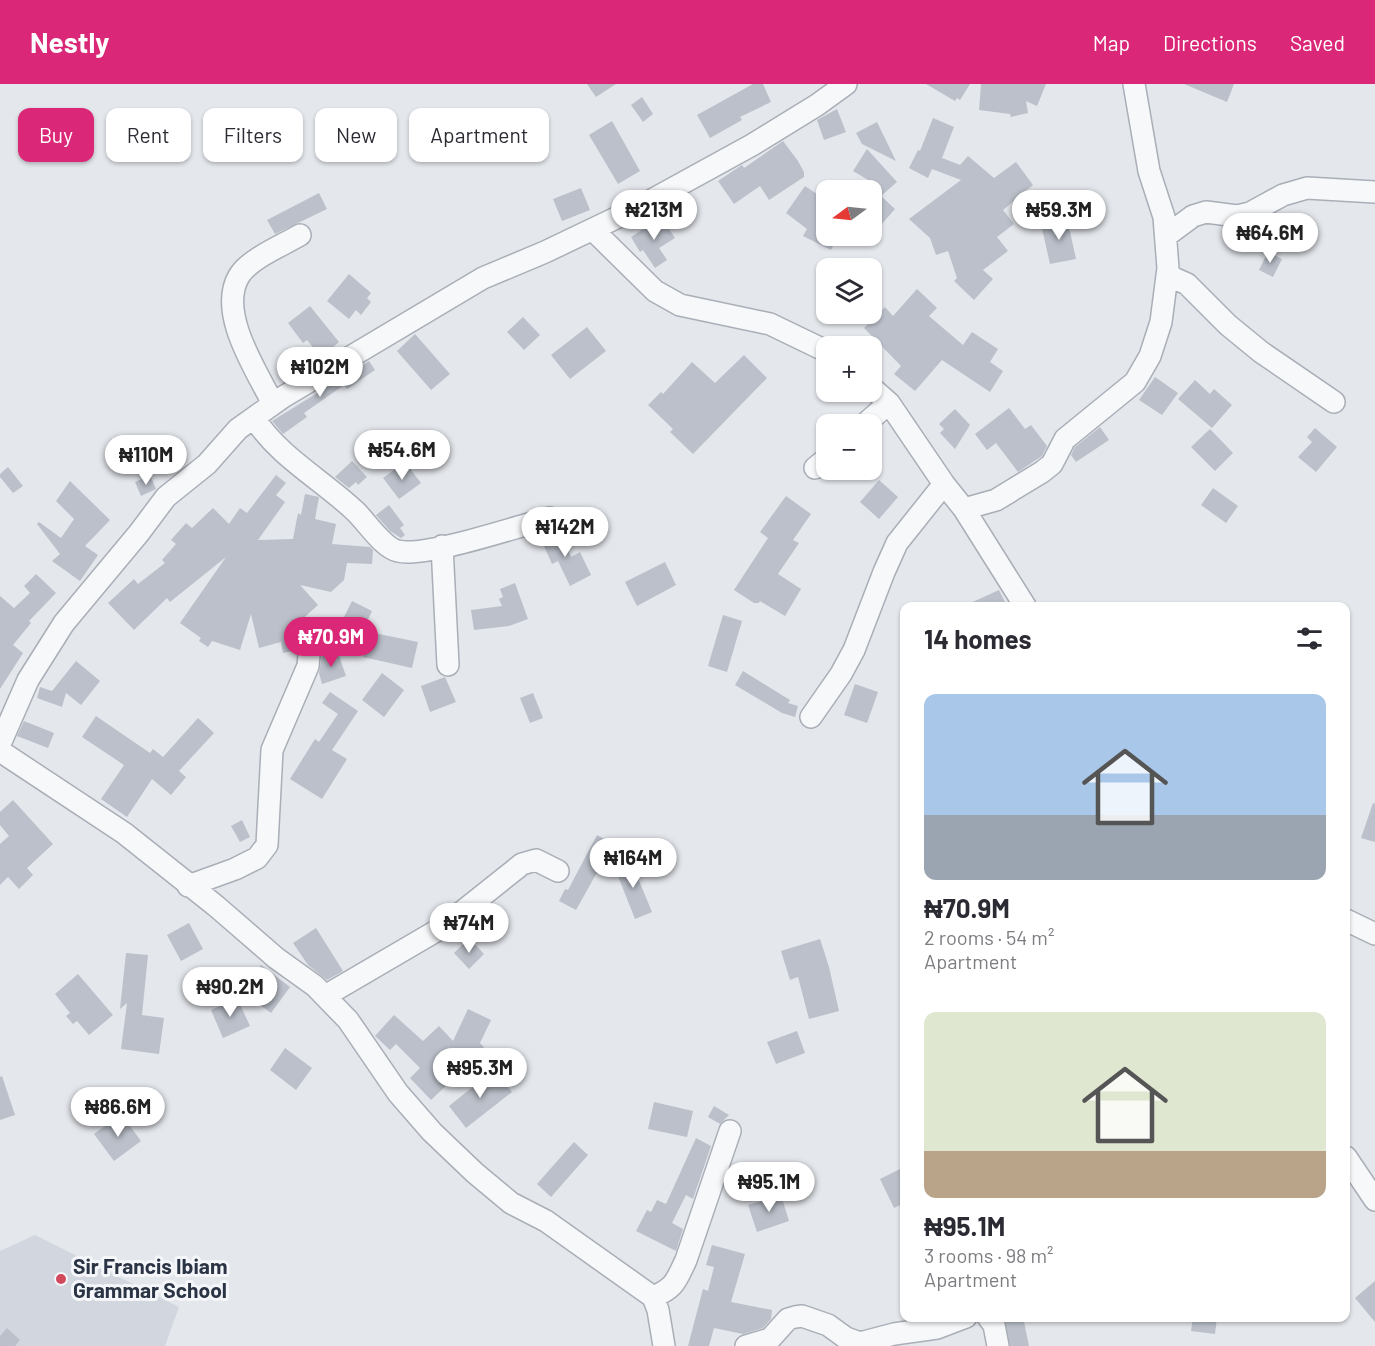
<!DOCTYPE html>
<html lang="en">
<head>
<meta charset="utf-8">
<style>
	:root { --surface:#fff; --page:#f7f7f7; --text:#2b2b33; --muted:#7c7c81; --accent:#db2777 }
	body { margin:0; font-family:Barlow,sans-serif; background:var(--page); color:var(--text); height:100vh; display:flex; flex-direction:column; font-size:22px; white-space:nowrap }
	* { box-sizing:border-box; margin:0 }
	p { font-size:20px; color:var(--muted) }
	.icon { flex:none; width:33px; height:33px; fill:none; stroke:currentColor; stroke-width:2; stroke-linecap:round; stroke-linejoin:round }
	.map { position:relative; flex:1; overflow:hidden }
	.details { position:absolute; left:900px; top:518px; width:450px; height:720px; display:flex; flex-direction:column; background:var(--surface); border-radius:12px; box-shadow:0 2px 4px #0004 }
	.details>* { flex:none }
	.top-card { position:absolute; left:18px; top:24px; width:570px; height:54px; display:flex; gap:12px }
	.needle { width:39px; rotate:255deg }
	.tools { position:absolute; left:816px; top:96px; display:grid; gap:12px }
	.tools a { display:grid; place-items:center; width:66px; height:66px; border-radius:12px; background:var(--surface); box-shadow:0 2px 4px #0004; font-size:30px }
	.price { position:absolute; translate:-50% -51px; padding:0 14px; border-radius:21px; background:#fff; color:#222; font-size:20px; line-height:39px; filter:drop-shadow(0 2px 3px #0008) }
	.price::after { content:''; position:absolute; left:50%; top:36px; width:18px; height:14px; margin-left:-9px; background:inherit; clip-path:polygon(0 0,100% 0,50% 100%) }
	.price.on { background:var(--accent); color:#fff }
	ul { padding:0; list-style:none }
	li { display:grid; align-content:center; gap:12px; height:318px; padding:0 24px }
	li span { display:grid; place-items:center; height:186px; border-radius:12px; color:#555 }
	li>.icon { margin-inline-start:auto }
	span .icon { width:108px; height:108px; fill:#fffc; stroke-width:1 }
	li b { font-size:26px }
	h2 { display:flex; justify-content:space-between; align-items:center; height:72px; padding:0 24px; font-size:26px }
	.chip { padding:0 21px; border-radius:12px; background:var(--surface); box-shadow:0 2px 4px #0004; font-size:21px; line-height:54px }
	.chip.on { background:var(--accent); color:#fff }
	header { display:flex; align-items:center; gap:36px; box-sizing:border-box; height:84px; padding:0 30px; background:var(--accent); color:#fff }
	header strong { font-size:28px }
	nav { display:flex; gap:33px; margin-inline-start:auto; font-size:21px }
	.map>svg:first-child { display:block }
</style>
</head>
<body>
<header>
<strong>Nestly</strong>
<nav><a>Map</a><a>Directions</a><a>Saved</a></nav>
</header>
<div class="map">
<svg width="1375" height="1262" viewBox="0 0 1375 1262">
	<rect width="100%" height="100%" fill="#e4e7ec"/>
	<!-- built -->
	<path fill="#d2d6de" d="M 35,1151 L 179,1223 L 165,1262 L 0,1262 L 0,1167 Z"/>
	<!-- building -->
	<path fill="#bbc0ca" d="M 587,0 L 616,0 L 596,13 Z
		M 753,0 L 763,0 L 771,18 L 740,33 L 742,36 L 710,54 L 697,31 Z
		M 926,0 L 970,0 L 960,16 L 957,14 L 955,17 Z
		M 981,0 L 1046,0 L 1037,22 L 1026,17 L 1028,29 L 1011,33 L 1010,30 L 979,26 Z
		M 1184,0 L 1234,0 L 1227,18 Z
		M 642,13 L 653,30 L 643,38 L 631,21 Z
		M 837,25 L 846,48 L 824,56 L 817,36 Z
		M 933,34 L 954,43 L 942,74 L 960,81 L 968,72 L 994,94 L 1016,78 L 1033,101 L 1003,126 L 1014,140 L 997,153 L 1008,167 L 983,186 L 993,195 L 974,216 L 954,197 L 957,194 L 948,167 L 936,171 L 930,154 L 909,135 L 961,96 L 932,85 L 928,94 L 909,84 L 918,66 L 920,67 Z
		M 612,37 L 640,87 L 618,100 L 589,51 Z
		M 877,38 L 896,77 L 862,60 L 856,49 Z
		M 783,57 L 798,77 L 804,88 L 804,93 L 769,116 L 760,102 L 734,120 L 718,97 L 742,81 L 744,84 Z
		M 867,65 L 897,98 L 881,112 L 895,125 L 872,151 L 872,106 L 860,106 L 870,97 L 853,87 Z
		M 805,102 L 826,116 L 826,152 L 838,152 L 831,166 L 803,152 L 807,145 L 786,129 Z
		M 581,104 L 590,126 L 562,137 L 553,115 Z
		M 319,109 L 327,125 L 275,150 L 267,136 Z
		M 661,133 L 675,154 L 659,164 L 667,176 L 655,184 L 643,166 L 640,168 L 631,153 Z
		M 1067,134 L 1076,175 L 1050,180 L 1041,140 Z
		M 1268,168 L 1282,175 L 1273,193 L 1259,186 Z
		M 349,190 L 371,209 L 367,214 L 371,218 L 361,231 L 356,226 L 349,235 L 327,217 Z
		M 917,205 L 937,224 L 929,232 L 963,261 L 972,248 L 998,265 L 990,278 L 1003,287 L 990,308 L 942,276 L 915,307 L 894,290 L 901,282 L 864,244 L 885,223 L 893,232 Z
		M 310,222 L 339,258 L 321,273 L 307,256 L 303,259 L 288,239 Z
		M 523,233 L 540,251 L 524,266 L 507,248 Z
		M 587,243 L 606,267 L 570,295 L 551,271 Z
		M 415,250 L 450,290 L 431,306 L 397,267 Z
		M 744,271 L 767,294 L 693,370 L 670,348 L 673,345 L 648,321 L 661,308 L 663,310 L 692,278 L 715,299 Z
		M 369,277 L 375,286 L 347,305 L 344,301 L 304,329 L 307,333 L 283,350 L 272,337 Z
		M 1155,293 L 1178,309 L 1162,331 L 1139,316 Z
		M 1195,296 L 1210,310 L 1214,305 L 1232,321 L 1212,344 L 1178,315 Z
		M 1009,324 L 1025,345 L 1031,341 L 1047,362 L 1042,372 L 1018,388 L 996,359 L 987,366 L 975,350 Z
		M 955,325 L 970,341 L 955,365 L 940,349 L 944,345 L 939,340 Z
		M 1100,343 L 1109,356 L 1076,378 L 1071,371 L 1075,363 Z
		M 1315,344 L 1337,363 L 1316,388 L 1298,373 L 1312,358 L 1307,353 Z
		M 1210,345 L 1233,369 L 1215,387 L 1191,363 Z
		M 352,377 L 367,393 L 358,401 L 356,398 L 349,404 L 335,393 Z
		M 405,378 L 421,399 L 399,415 L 383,394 Z
		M 8,383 L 23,402 L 13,409 L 0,393 L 0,390 Z
		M 150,391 L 156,405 L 141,412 L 135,398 Z
		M 276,391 L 286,399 L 276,411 L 285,418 L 258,456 L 293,455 L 298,429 L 301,431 L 305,410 L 319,413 L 315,435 L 336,440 L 332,460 L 370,463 L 373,466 L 372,480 L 347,479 L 344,496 L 331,508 L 300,501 L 318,521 L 296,541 L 294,540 L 298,557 L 297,566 L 283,569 L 281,558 L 259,564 L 251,530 L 240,566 L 212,557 L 208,563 L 199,557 L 201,554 L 180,539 L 226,473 L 170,518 L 167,514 L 134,546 L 108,519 L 134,495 L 138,500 L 165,479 L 162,476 L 176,460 L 171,456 L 186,439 L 192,444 L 213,424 L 229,440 L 240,424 L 247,429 Z
		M 879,396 L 898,413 L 879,435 L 860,418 Z
		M 70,397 L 110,436 L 85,462 L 98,471 L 80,497 L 52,477 L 60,470 L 37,440 L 39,438 L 61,454 L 74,435 L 56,417 Z
		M 1213,404 L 1238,422 L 1226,439 L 1201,421 Z
		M 786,412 L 811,430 L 793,456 L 799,459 L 778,490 L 801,505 L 785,532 L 760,517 L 759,519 L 754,519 L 734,506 L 768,454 L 760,448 Z
		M 389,421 L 404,441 L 400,444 L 405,451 L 401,454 L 390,447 L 376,431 Z
		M 559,445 L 571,473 L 580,468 L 591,491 L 570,502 L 558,477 L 552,480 L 540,453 Z
		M 665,478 L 676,501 L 637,522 L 625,498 Z
		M 36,490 L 56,509 L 29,537 L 31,539 L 13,561 L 23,569 L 0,605 L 0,512 L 14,524 L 30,509 L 24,502 Z
		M 515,499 L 528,535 L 509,542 L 474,546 L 471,526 L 502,522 L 499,515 L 503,513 L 500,505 Z
		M 999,506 L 1007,522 L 964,522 Z
		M 352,517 L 372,527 L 362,549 L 341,539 Z
		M 723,531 L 742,537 L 727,588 L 708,582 Z
		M 328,537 L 348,547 L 340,562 L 323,554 L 323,546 Z
		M 369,548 L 418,558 L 412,584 L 363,573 Z
		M 337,566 L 346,592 L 322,600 L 319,589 L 322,571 Z
		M 76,577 L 100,597 L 81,621 L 66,609 L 62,623 L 37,614 L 40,603 L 52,607 Z
		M 743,587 L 790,616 L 788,619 L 798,622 L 795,633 L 782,629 L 735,601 Z
		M 382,589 L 404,606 L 384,633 L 362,616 Z
		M 445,593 L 456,618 L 430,628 L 421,602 Z
		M 855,600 L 878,608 L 867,639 L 844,631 Z
		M 330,608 L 358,627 L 332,666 L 347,675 L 322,715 L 290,695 L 315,655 L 319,658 L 338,630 L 322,619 Z
		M 533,609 L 543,634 L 530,639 L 520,614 Z
		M 96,632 L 150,669 L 153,665 L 163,673 L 198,634 L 214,649 L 179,687 L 186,693 L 171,711 L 152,695 L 127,733 L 101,715 L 124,681 L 82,653 Z
		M 24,637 L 54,649 L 48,664 L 17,652 Z
		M 13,716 L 53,760 L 27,784 L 33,791 L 19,805 L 8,793 L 0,801 L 0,760 L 9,752 L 0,741 L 0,728 Z
		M 1373,719 L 1375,720 L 1375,758 L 1361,754 Z
		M 242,736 L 250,753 L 240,758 L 231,742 Z
		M 597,751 L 613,760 L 576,826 L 559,817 L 565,805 L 568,806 Z
		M 630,775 L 652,828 L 635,835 L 614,782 Z
		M 189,839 L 203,865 L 181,877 L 167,851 Z
		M 316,844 L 343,887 L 327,896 L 308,881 L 293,859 Z
		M 469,854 L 484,870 L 469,885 L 454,869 Z
		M 820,855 L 829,883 L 839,927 L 809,935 L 798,893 L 790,896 L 781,867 Z
		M 126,869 L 148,871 L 142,931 L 164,934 L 159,970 L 121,965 L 127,919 L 120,925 Z
		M 261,881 L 290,903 L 271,929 L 241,907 Z
		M 78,890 L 113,931 L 89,951 L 77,937 L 73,940 L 66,932 L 70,929 L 55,910 Z
		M 237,914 L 250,942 L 223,954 L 211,926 Z
		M 468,925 L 491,936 L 480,959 L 484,963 L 471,975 L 472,977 L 431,1016 L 410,994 L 420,984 L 396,960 L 390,966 L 375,952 L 394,931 L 423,957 L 439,942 L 453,957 Z
		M 797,947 L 805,969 L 776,980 L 767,958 Z
		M 285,964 L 312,984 L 296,1006 L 270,986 Z
		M 494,986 L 512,1008 L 466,1044 L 449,1022 Z
		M 2,992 L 15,1031 L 0,1036 L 0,993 Z
		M 654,1018 L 693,1027 L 687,1053 L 648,1045 Z
		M 714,1022 L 729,1031 L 720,1040 L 708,1033 Z
		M 121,1030 L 141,1057 L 114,1077 L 94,1050 Z
		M 696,1054 L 711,1062 L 693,1115 L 686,1111 L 672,1139 L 683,1145 L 676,1167 L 636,1147 L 647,1126 L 651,1128 L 657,1116 L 666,1120 Z
		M 574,1058 L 588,1071 L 551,1113 L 537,1100 Z
		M 904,1083 L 904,1119 L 894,1124 L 880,1095 Z
		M 781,1111 L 789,1137 L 757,1148 L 748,1121 Z
		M 712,1161 L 745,1170 L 731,1218 L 772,1226 L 771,1235 L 763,1244 L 743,1250 L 714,1244 L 709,1262 L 688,1262 L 703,1205 L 708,1207 L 714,1183 L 706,1181 Z
		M 1375,1197 L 1375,1238 L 1355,1214 Z
		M 1004,1233 L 1023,1233 L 1029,1262 L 1010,1262 Z
		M 1193,1233 L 1217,1233 L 1215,1250 L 1191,1247 Z
		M 7,1244 L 20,1256 L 15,1262 L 0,1262 L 0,1252 Z"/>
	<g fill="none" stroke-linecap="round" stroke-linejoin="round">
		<defs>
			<path id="minor" d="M 593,146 L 655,207 L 680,221 L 770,240 L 826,267
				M 1166,152 L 1193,132 L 1206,128 L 1237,132 L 1250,129 L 1283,111 L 1307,104 L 1375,108
				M 1167,191 L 1187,200 L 1228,241 L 1261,268 L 1334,318
				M 872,304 L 889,319 L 944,400 L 964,425 L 1025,522
				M 273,320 C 257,287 217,229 239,192 C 249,175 283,161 300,151
				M 254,334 C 279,373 321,395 355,427 C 366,437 383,464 398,467 C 425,474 518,442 550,434
				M 865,340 L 889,319
				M 815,384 L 826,375
				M 964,425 L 996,416 L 1042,388 L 1052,380 L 1065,355 L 1135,298 L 1150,272 L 1161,238 L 1168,184 L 1164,133 L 1149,87 L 1134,0
				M 442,462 L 448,581
				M 811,633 L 841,590 L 854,566 L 884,488 L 897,459 L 944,400
				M 0,660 L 28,596 L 64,539 L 139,449 L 166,413 L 207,380 L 238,345 L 283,313 L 483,194 L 545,168 L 639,123 L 752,61 L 817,21 L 846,0
				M 0,667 L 124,749 L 216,822 L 276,874 L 315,902 L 348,936 L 398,1009 L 432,1048 L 475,1089 L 511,1119 L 546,1137 L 653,1213 L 658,1226 L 664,1262
				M 188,802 L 235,785 L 257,774 L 267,761 L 272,666 L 308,582 L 311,550
				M 1346,836 L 1375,850
				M 325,912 L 443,843 L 522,780 L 536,776 L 558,787
				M 1346,1073 L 1375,1116
				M 653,1213 C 675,1204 676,1197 686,1176 L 730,1047
				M 988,1233 L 994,1241 L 998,1262
				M 746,1262 L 770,1255 L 788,1235 L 795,1233 L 802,1232 L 828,1241 L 846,1254 L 860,1259 L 894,1250 L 937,1244 L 966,1233"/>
		</defs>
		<!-- minor casing -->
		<use href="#minor" stroke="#a9aeb7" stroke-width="24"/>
		<!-- minor -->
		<use href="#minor" stroke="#f7f8fa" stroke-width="21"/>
	</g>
	<!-- markers -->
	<circle fill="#d1495b" stroke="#f4f6f9" stroke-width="2" cx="61" cy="1195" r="6"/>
	<g text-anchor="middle" stroke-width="6" stroke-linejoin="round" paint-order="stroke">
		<!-- poi labels -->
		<g font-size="21" font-weight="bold" fill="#2b3445" stroke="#f4f6f9" text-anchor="start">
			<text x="73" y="1190">Sir Francis Ibiam<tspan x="73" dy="24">Grammar School</tspan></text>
		</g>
	</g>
</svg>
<div class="tools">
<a><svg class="needle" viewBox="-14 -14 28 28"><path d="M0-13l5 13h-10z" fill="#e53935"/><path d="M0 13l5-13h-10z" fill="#7c7c81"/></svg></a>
<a><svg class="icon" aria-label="layers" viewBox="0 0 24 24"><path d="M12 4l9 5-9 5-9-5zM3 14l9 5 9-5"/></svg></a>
<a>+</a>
<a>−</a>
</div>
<b class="price" style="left:654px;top:157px">₦213M</b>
<b class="price" style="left:1059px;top:157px">₦59.3M</b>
<b class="price" style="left:1270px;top:180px">₦64.6M</b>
<b class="price" style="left:320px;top:314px">₦102M</b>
<b class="price" style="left:402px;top:397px">₦54.6M</b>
<b class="price" style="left:146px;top:402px">₦110M</b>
<b class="price" style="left:565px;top:474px">₦142M</b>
<b class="price on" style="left:331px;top:584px">₦70.9M</b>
<b class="price" style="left:633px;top:805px">₦164M</b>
<b class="price" style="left:469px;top:870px">₦74M</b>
<b class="price" style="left:230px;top:934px">₦90.2M</b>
<b class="price" style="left:480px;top:1015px">₦95.3M</b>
<b class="price" style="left:118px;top:1054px">₦86.6M</b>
<b class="price" style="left:769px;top:1129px">₦95.1M</b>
<div class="top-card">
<a class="chip on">Buy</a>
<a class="chip">Rent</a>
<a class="chip">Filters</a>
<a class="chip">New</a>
<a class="chip">Apartment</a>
</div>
<section class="details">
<h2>14 homes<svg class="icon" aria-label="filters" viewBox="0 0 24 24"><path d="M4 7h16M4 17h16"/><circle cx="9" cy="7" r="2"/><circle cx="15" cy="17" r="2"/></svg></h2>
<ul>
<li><span style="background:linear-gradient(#a9c7e8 65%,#9aa5b1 0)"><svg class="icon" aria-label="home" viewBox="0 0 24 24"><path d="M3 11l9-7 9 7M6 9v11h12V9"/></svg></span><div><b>₦70.9M</b><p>2 rooms · 54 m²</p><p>Apartment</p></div></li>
<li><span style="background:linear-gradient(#dfe7d0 75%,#b9a48a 0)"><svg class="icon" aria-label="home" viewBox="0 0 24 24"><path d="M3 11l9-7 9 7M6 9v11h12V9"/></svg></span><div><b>₦95.1M</b><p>3 rooms · 98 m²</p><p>Apartment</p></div></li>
</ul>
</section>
</div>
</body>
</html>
